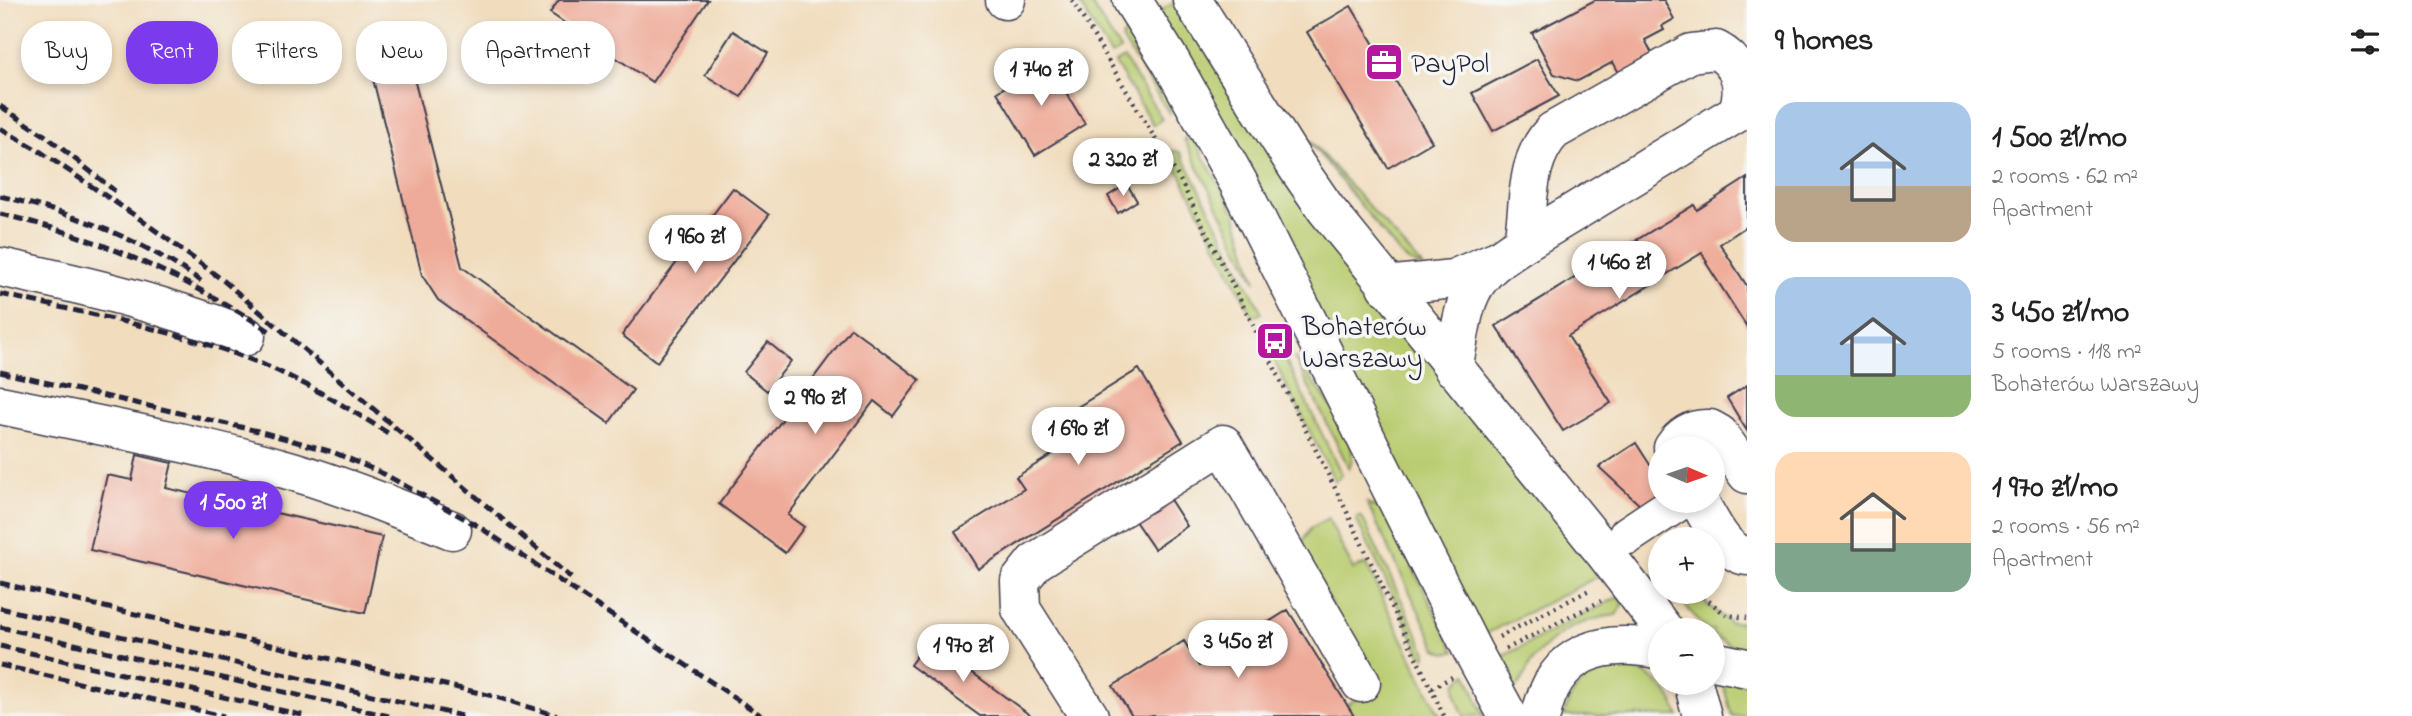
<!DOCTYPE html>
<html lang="en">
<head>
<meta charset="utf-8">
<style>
	:root { --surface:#fff; --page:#f2f2f2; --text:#222; --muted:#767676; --accent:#7c3aed }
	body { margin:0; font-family:"Indie Flower",sans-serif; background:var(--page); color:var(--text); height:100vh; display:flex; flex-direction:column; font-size:26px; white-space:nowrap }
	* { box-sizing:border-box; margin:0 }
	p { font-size:23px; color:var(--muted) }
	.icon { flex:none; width:38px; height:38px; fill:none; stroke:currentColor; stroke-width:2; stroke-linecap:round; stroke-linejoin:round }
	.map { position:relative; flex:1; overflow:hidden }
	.drawer { display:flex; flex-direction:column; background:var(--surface); width:665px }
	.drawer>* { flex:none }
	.top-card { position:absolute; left:21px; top:21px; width:665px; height:63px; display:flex; gap:14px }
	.needle { width:46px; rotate:92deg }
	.tools { position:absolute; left:1648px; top:436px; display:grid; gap:14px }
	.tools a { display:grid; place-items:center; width:77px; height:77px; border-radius:50%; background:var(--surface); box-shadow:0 4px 10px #0003; font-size:35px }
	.price { position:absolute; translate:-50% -60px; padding:0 16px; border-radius:24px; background:#fff; color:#222; font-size:23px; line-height:46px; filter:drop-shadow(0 2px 4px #0008) }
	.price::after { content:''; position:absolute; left:50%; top:42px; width:21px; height:16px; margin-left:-10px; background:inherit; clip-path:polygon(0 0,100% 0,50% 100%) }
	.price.active { background:var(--accent); color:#fff }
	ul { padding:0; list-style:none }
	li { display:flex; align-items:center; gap:21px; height:175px; padding:0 28px }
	li span { display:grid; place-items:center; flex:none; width:196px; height:140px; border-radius:21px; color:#555 }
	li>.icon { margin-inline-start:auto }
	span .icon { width:84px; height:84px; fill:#fffc; stroke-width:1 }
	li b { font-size:30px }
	h2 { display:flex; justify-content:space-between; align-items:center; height:84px; padding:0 28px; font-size:30px }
	.pill { padding:0 24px; border-radius:28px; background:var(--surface); box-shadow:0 4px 10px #0003; font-size:24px; line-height:63px }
	.pill.active { background:var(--accent); color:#fff }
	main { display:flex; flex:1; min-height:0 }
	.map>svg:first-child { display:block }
</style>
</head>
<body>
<main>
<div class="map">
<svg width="1747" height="716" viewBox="0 0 1747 716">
	<rect width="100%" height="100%" fill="#f6f6f2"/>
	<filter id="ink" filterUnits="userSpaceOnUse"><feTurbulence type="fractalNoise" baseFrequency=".0143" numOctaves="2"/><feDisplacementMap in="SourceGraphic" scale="14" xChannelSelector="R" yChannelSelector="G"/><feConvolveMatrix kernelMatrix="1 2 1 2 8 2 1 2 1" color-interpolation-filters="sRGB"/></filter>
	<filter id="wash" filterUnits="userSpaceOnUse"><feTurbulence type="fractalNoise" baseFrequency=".00686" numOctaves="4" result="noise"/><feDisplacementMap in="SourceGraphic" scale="28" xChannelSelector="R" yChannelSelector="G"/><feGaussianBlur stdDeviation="1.57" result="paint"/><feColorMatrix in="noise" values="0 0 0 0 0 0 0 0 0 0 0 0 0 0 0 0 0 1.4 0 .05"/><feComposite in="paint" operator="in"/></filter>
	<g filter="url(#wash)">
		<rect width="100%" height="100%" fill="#f1ddbe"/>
		<!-- green -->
		<path fill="#b9cc6f" stroke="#6e7755" stroke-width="2" d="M 1077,0 L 1089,0 L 1120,50 L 1111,55 Z
			M 1175,2 L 1603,574 L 1482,636 L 1157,13 Z
			M 1132,29 L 1173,101 L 1169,113 L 1122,39 L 1123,35 Z
			M 1124,58 L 1162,119 L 1153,125 L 1115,63 Z
			M 1296,125 L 1424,268 L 1408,261 L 1400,254 Z
			M 1187,138 L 1194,140 L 1235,212 L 1256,282 L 1184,139 Z
			M 1176,151 L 1180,152 L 1191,172 L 1262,313 L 1253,317 L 1169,152 Z
			M 1274,336 L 1342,475 L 1335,481 L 1264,341 Z
			M 1294,357 C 1311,380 1365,439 1349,468 Z
			M 1367,503 L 1383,510 L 1455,651 L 1446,653 L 1437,649 Z
			M 1359,516 L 1362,517 L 1426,652 L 1426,657 L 1422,656 L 1356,519 Z
			M 1328,518 L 1353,569 L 1366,564 L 1440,716 L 1329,716 L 1375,687 L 1300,545 L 1311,528 Z
			M 1673,592 L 1692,592 L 1729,622 L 1747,623 L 1747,651 L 1730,645 L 1713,635 L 1713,630 L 1707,630 Z
			M 1620,596 L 1622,606 L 1616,615 C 1582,619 1553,633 1532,661 C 1526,670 1524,682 1515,688 L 1494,661 Z
			M 1617,667 C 1648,668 1669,687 1679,716 L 1564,716 C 1570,689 1589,671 1617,667 Z
			M 1467,674 L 1484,716 L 1464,716 C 1459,705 1454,694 1456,683 Z
			M 1725,680 L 1747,684 L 1747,716 L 1732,716 L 1723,684 Z"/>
		<g id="blocks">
			<!-- building -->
			<path fill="#efab99" d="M 559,0 L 708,0 L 652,82 L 550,13 Z
				M 1595,0 L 1664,0 L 1674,19 L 1662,26 L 1664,30 L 1645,40 L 1669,86 L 1636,104 L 1613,62 L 1578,81 L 1554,74 L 1532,33 Z
				M 1351,6 L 1432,142 L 1388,168 L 1307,32 Z
				M 733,31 L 768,53 L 741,97 L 705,75 Z
				M 407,51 L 462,267 L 633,390 L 609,423 L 438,300 L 422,275 L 368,59 Z
				M 1537,59 L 1559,96 L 1493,131 L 1472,93 Z
				M 1047,61 L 1085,124 L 1035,155 L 997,92 Z
				M 1747,178 L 1747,226 L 1720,244 L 1747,286 L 1747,327 L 1706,263 L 1707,262 L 1702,253 L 1664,276 L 1653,258 L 1643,264 L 1655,282 L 1568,336 L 1611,403 L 1563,431 L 1496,326 L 1694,205 L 1697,210 Z
				M 1127,184 L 1137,201 L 1118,213 L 1108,196 Z
				M 733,188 L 769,215 L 657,362 L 622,335 Z
				M 851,328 L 920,380 L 893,416 L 874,401 L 788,515 L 804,527 L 785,553 L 719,504 Z
				M 768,342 L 791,361 L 767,391 L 744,372 Z
				M 1139,369 L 1183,441 L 978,569 L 955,532 L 1024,489 L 1016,477 L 1077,439 L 1063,416 Z
				M 1747,385 L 1747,431 L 1727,398 Z
				M 1636,443 L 1661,482 L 1661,496 L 1643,508 L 1599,467 Z
				M 137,455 L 172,463 L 166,488 L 382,537 L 365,613 L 90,550 L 107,475 L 132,480 Z
				M 1169,498 L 1187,526 L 1154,549 L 1135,521 Z
				M 1288,610 L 1354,716 L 1132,716 L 1113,686 L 1184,641 L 1199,666 Z
				M 928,640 L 1031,716 L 980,716 L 910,665 Z"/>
		</g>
	</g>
	<g filter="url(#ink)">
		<use href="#blocks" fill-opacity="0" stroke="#413e4f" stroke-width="2"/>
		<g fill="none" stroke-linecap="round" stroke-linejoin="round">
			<defs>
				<path id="minor" d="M 1005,0 L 1006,0
					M 1132,0 L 1171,62 L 1238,182 L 1472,650 L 1508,716
					M 1192,0 L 1297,167 L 1326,209 L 1604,552 L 1664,630
					M 0,267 C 83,285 166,304 246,336
					M 1386,286 L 1453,279 L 1495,261
					M 1453,368 C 1460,339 1461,301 1480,278 C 1491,263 1508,253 1523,243 L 1737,113 C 1747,88 1741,63 1716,50 L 1691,53 L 1553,131 C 1524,161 1530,205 1523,243
					M 0,405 C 98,425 196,443 292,471 C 346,487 399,509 452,530
					M 1673,448 C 1682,434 1694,428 1710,429 L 1719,434 L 1747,474
					M 1698,500 C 1710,519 1723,553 1747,556
					M 1628,535 L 1681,500
					M 1713,661 L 1747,668
					M 1693,682 L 1702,716
					M 1089,716 L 1021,609 L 1020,581 L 1035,562 L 1223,444 L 1361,683
					M 1541,716 C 1554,650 1603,638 1661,650"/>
			</defs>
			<!-- minor casing -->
			<use href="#minor" stroke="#413e4f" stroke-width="41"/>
			<!-- path -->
			<path stroke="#413e4f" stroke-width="4.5" stroke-dasharray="2 5" stroke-linecap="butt" d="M 1072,0 L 1180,180 L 1344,506 L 1444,716
				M 1698,592 L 1726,615 L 1747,618
				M 1499,637 L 1591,589
				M 1506,649 L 1601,601
				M 1432,688 L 1452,677"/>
			<!-- minor -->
			<use href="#minor" stroke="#fff" stroke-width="38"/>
			<!-- rail -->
			<path stroke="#22223b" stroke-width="5" stroke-dasharray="10 5" stroke-linecap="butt" d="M 0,106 L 46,136 L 115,191
				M 0,128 L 41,152 L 140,219 L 224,281 L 571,578
				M 0,196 C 76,214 136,237 201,281
				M 0,214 C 97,236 188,278 271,332
				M 0,294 C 88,314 180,330 264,365 C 309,384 350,409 391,435
				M 0,372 L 258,431 L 333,452 L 384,474 L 478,526 L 762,716
				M 0,583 L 493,696 L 558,716
				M 0,608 L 462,716
				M 0,627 L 389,716
				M 0,646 L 306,716
				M 0,665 L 224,716"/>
		</g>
	</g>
	<!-- icons -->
	<defs>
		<symbol id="office-square" viewBox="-11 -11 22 22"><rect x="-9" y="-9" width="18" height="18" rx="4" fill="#b5179e" stroke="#f6f6f2"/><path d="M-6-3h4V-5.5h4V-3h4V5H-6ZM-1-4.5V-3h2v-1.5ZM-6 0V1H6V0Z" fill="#fff"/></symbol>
		<symbol id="bus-square" viewBox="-11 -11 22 22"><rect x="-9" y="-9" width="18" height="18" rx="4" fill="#b5179e" stroke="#f6f6f2"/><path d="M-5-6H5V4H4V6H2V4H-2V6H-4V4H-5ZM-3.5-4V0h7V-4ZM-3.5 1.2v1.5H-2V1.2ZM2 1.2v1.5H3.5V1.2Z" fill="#fff"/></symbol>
	</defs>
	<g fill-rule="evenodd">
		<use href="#office-square" x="1362" y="40" width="44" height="44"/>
		<use href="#bus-square" x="1253" y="319" width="44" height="44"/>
	</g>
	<g text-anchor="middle" stroke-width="7" stroke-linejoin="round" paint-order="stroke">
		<!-- poi labels -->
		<g font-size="28" fill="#22223b" stroke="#f6f6f2" text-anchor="start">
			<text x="1411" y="72">PayPol</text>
			<text x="1302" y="335">Bohaterów<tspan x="1302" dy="32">Warszawy</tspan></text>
		</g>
	</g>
</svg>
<div class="tools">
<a><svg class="needle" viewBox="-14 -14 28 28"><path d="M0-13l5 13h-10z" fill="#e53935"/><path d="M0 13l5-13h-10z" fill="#767676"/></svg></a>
<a>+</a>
<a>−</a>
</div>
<b class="price" style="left:1041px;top:108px">1 740 zł</b>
<b class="price" style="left:1123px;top:198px">2 320 zł</b>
<b class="price" style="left:695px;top:275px">1 960 zł</b>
<b class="price" style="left:1619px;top:301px">1 460 zł</b>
<b class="price" style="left:815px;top:436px">2 990 zł</b>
<b class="price" style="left:1078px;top:467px">1 690 zł</b>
<b class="price active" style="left:233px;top:541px">1 500 zł</b>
<b class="price" style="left:1238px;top:680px">3 450 zł</b>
<b class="price" style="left:963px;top:684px">1 970 zł</b>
<div class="top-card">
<a class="pill">Buy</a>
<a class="pill active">Rent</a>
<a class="pill">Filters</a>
<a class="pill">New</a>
<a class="pill">Apartment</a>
</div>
</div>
<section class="drawer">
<h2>9 homes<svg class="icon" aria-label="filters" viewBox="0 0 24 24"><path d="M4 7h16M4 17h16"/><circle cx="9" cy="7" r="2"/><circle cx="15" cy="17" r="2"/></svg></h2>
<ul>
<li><span style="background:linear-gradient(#a9c7e8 60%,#b9a48a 0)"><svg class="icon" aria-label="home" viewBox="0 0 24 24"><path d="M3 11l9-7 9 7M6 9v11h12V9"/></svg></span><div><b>1 500 zł/mo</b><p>2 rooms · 62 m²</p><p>Apartment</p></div></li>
<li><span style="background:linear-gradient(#a9c7e8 70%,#8fb573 0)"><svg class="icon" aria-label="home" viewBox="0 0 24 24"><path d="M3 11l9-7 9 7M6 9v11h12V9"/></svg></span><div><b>3 450 zł/mo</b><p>5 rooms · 118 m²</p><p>Bohaterów Warszawy</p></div></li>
<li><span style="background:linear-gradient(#ffd9b3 65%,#7fa58c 0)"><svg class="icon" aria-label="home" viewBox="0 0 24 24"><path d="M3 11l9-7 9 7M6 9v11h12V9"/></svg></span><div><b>1 970 zł/mo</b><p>2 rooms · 56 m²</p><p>Apartment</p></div></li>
</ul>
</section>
</main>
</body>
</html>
